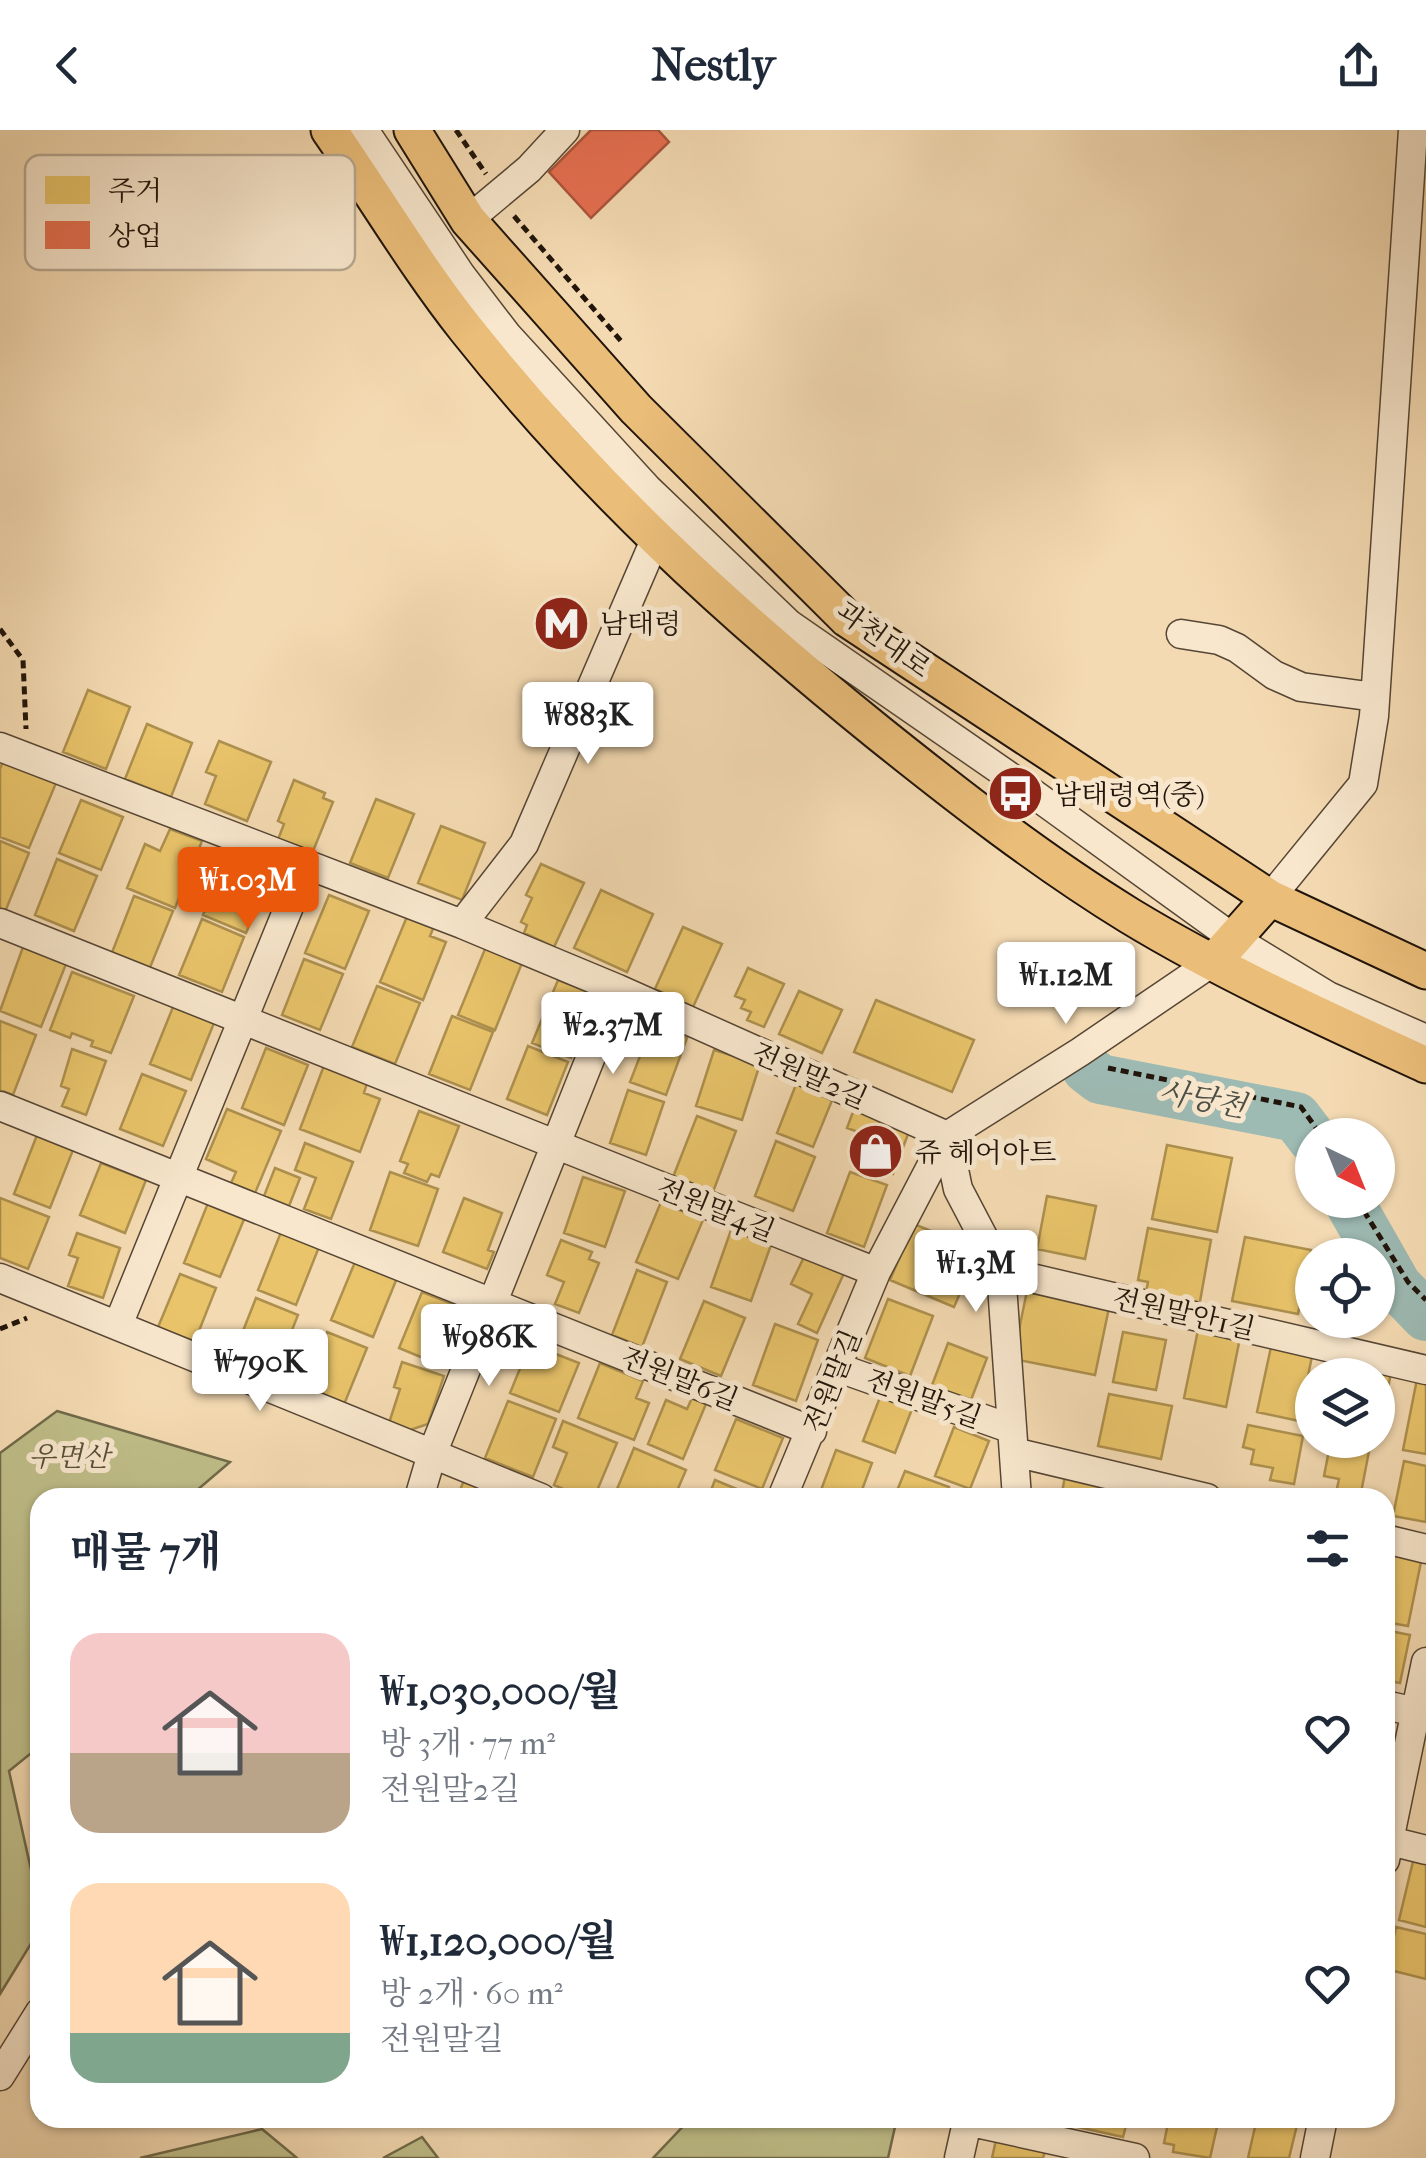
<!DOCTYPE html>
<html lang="ko">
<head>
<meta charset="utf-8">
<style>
	:root { --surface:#fff; --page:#f6f6f7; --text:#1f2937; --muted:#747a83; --accent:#ea580c }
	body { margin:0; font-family:"IM FELL French Canon","Noto Serif KR",serif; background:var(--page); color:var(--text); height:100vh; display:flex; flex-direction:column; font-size:38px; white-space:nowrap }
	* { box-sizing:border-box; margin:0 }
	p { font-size:32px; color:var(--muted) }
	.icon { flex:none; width:55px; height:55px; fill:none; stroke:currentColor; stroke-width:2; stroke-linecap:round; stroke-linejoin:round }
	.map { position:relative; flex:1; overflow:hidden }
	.side { position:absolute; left:30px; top:1358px; width:1365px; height:640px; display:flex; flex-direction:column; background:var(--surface); border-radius:30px; box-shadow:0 2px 8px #0004 }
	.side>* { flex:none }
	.needle { width:65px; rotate:137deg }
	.controls { position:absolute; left:1295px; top:988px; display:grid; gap:20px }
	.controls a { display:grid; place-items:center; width:100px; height:100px; border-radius:50%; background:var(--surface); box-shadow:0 2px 8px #0004; font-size:50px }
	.price { position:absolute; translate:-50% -85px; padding:0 22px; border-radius:10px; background:#fff; color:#222; font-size:32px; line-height:65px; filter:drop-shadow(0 2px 5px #0008) }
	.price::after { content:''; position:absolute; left:50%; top:60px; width:30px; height:22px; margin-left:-15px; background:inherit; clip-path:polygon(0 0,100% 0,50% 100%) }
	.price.on { background:var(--accent); color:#fff }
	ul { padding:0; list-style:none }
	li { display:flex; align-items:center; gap:30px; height:250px; padding:0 40px }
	li span { display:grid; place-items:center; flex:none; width:280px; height:200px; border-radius:30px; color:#555 }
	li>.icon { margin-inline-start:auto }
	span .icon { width:120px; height:120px; fill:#fffc; stroke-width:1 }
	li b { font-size:42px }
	h2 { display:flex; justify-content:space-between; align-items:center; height:120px; padding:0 40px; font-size:42px }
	header { display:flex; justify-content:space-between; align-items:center; height:130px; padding:0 40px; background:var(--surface); font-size:45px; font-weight:700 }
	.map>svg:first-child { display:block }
</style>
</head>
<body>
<header><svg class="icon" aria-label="back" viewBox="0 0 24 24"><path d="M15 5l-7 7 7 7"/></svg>Nestly<svg class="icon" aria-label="share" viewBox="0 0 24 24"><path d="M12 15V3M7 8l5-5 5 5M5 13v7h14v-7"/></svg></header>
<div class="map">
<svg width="1426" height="2028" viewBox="0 0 1426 2028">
	<rect width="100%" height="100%" fill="#f4dab2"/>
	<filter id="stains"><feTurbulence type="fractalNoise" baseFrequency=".002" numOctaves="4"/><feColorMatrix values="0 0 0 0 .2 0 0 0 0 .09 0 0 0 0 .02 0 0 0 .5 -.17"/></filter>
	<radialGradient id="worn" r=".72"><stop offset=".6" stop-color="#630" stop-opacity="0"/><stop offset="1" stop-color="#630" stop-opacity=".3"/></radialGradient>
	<!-- green -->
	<path fill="#bfbe89" stroke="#706a4a" stroke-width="2.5" d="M 57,1281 L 230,1332 L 189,1367 L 40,1368 L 40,1616 L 9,1641 L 40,1780 L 40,1799 L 0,1864 L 0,1323 Z
		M 691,1988 L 897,1988 L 888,2028 L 653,2028 Z
		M 262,1999 L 297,2028 L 140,2028 Z
		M 422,2007 L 438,2028 L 383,2028 Z"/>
	<!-- homes -->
	<path fill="#e9c46a" stroke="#ad904e" stroke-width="2.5" d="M 88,560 L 130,577 L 106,639 L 63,622 Z
		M 147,594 L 192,613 L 171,667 L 125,649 Z
		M 219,611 L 271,632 L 247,691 L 205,674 L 216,646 L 206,642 Z
		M 3,631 L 56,653 L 29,718 L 0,707 L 0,639 Z
		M 294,650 L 325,663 L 323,668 L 333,672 L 311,726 L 277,712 L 284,694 L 278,691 Z
		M 376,669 L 414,684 L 388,748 L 350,733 Z
		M 81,670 L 123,687 L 101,740 L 59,723 Z
		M 441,696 L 485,713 L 462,770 L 418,753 Z
		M 170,699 L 202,711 L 175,778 L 127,758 L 145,714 L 160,721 Z
		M 0,711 L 29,723 L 5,782 L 0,780 Z
		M 229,721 L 273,739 L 246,803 L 203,785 Z
		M 57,729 L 97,746 L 74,801 L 35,785 Z
		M 541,734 L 584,753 L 554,817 L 524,803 L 527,795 L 521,792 L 532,768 L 526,765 Z
		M 601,760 L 653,784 L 627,842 L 574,818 Z
		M 329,765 L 369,781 L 345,839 L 305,823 Z
		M 134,766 L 173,781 L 149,840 L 111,825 Z
		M 408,784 L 435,794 L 430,806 L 446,812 L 423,870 L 380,852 Z
		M 202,789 L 244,807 L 222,862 L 179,845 Z
		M 683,797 L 722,814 L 693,877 L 655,859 Z
		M 23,817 L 66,834 L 41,897 L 0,881 Z
		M 485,819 L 522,833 L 495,900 L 458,885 Z
		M 304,829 L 343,844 L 320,900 L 282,885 Z
		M 748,838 L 784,854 L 764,897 L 747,890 L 751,882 L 741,878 L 745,870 L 735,866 Z
		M 72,842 L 134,866 L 111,923 L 91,916 L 93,911 L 72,903 L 70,908 L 50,900 Z
		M 558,850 L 596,865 L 571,928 L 532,913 Z
		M 377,856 L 420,873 L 395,934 L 352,917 Z
		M 799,861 L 842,880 L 822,923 L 779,904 Z
		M 876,870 L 974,910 L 952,962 L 854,922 Z
		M 173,877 L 214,893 L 191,950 L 150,934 Z
		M 452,886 L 493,902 L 470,960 L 429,944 Z
		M 0,891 L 36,905 L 13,965 L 0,960 Z
		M 652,895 L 687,908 L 666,965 L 630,952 Z
		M 528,916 L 568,932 L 547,985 L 507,969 Z
		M 266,918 L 308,935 L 284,995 L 242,978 Z
		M 72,919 L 106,931 L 86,985 L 62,976 L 69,959 L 61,956 Z
		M 714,920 L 760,934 L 742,990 L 696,976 Z
		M 325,933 L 368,950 L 364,963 L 380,969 L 360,1022 L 300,999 Z
		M 142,944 L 186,961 L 163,1016 L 120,999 Z
		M 797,952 L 833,968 L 813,1017 L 777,1003 Z
		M 628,960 L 664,972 L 646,1025 L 610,1013 Z
		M 857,971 L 913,991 L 893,1044 L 865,1034 L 875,1008 L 847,998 Z
		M 227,979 L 281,1001 L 255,1063 L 231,1053 L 236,1042 L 206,1029 Z
		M 419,981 L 459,996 L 439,1047 L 431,1044 L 427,1052 L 404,1043 L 408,1034 L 400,1031 Z
		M 697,986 L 736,1001 L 713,1062 L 673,1047 Z
		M 39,1000 L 75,1015 L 50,1078 L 14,1064 Z
		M 776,1011 L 815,1027 L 793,1081 L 755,1066 Z
		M 305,1013 L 353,1032 L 331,1089 L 304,1079 L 316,1048 L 295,1040 Z
		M 1167,1015 L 1232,1028 L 1217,1102 L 1152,1089 Z
		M 101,1033 L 146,1050 L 125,1103 L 80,1085 Z
		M 275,1038 L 300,1048 L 289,1076 L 264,1066 Z
		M 390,1042 L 438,1059 L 418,1116 L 370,1100 Z
		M 850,1042 L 887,1055 L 864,1117 L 827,1103 Z
		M 583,1047 L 625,1061 L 605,1117 L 564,1103 Z
		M 1047,1066 L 1096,1076 L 1085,1129 L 1037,1119 Z
		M 0,1068 L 49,1087 L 28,1139 L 0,1128 Z
		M 464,1068 L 502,1083 L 488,1120 L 494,1122 L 487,1139 L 443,1122 Z
		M 661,1072 L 703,1090 L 678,1149 L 636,1132 Z
		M 208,1073 L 245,1087 L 220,1147 L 184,1133 Z
		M 914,1094 L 978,1121 L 954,1177 L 890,1150 Z
		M 1148,1098 L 1211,1110 L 1199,1177 L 1145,1167 L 1148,1152 L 1138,1150 Z
		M 731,1100 L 771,1115 L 751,1171 L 711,1157 Z
		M 281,1102 L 319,1117 L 296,1175 L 258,1160 Z
		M 77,1103 L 120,1118 L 103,1168 L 68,1156 L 78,1128 L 69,1125 Z
		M 1245,1107 L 1311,1120 L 1298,1184 L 1232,1171 Z
		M 561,1110 L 592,1122 L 589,1129 L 599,1133 L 579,1183 L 555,1174 L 564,1152 L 547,1145 Z
		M 805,1125 L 844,1143 L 817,1203 L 798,1194 L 812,1164 L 791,1154 Z
		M 355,1132 L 397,1148 L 373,1207 L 331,1190 Z
		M 637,1140 L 667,1152 L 642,1217 L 612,1205 Z
		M 180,1144 L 216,1158 L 193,1216 L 156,1202 Z
		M 1028,1156 L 1110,1173 L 1095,1245 L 1013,1229 Z
		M 422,1162 L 468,1180 L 445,1237 L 399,1218 Z
		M 256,1168 L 298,1185 L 275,1243 L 222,1222 L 230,1202 L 241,1206 Z
		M 888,1169 L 933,1186 L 910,1246 L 865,1228 Z
		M 704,1171 L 745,1188 L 721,1246 L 680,1229 Z
		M 775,1194 L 818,1210 L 796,1271 L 753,1255 Z
		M 1198,1200 L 1240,1208 L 1226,1277 L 1184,1268 Z
		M 327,1202 L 367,1218 L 343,1277 L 303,1261 Z
		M 1123,1202 L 1166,1210 L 1156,1260 L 1113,1252 Z
		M 948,1213 L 987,1228 L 968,1278 L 929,1263 Z
		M 530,1214 L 579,1233 L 559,1282 L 510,1263 Z
		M 1271,1217 L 1312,1226 L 1299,1291 L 1257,1282 Z
		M 402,1232 L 444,1246 L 428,1294 L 410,1300 L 389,1293 L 400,1259 L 394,1257 Z
		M 600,1233 L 643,1251 L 636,1268 L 649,1273 L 634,1310 L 578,1288 Z
		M 1362,1238 L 1391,1243 L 1378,1308 L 1378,1245 L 1361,1245 Z
		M 1417,1249 L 1426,1251 L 1426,1324 L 1403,1320 Z
		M 882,1262 L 914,1274 L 895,1323 L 863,1311 Z
		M 1109,1264 L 1172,1276 L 1161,1329 L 1098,1316 Z
		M 692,1268 L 706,1274 L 683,1329 L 648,1314 L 666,1270 L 687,1279 Z
		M 508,1271 L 556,1289 L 533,1347 L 485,1328 Z
		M 736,1289 L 783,1308 L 762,1359 L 715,1340 Z
		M 563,1291 L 617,1313 L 594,1368 L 584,1368 L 554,1355 L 567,1323 L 553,1317 Z
		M 1248,1295 L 1303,1306 L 1294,1354 L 1270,1350 L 1273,1338 L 1251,1334 L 1254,1320 L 1243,1317 Z
		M 954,1297 L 989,1311 L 970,1359 L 935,1346 Z
		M 1331,1310 L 1370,1316 L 1360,1368 L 1335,1368 L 1339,1349 L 1324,1346 Z
		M 634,1318 L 686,1340 L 674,1368 L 624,1368 L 615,1364 Z
		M 836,1320 L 872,1333 L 859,1368 L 818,1368 Z
		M 1404,1331 L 1426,1336 L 1426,1392 L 1393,1386 Z
		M 905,1341 L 949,1357 L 945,1368 L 894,1368 Z
		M 1065,1346 L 1108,1355 L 1106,1368 L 1061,1368 Z
		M 464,1350 L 501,1364 L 500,1368 L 457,1368 Z
		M 715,1350 L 758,1368 L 708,1368 Z
		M 1385,1419 L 1422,1427 L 1408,1496 L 1385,1492 Z
		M 1385,1500 L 1410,1505 L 1400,1553 L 1385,1550 Z
		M 1415,1723 L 1426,1725 L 1426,1797 L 1399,1790 Z
		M 1396,1797 L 1426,1804 L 1426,1849 L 1386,1839 Z
		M 1074,1988 L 1128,1988 L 1123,2007 L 1073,1996 Z
		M 1169,1988 L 1219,1988 L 1210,2028 L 1173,2022 L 1174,2015 L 1164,2013 Z
		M 1257,1988 L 1298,1991 L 1289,2028 L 1248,2028 Z
		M 996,2010 L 1045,2021 L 1043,2028 L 992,2028 Z"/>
	<!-- shops -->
	<path fill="#e76f51" stroke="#ac543c" stroke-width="2.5" d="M 591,0 L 658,0 L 669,12 L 591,88 L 549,42 Z"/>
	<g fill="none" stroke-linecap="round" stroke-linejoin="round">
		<!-- river -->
		<path stroke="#9dbab3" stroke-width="50" d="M 1087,939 L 1100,949 L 1296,987 L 1312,1008
			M 1348,1070 L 1397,1156 L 1426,1186"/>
		<defs>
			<path id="minor" d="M 364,0 L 461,145 L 507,205 L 647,358 L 789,494 L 1013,649 L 1233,808 L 1328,866 L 1426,909
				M 468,90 L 529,39 L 565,0
				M 1181,504 L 1219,510 L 1237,518 L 1274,545 L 1301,557 L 1375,567
				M 0,617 L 462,794 L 618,859 L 947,1006
				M 1270,768 L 1363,654 L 1374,586 L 1413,0
				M 0,793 L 876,1142
				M 462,794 L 524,714 L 655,410
				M 0,976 L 812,1301
				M 947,1006 L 958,1059 L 1001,1141 L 1017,1368
				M 1001,1141 L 1426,1240
				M 0,1148 L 541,1368
				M 118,1195 L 306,735
				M 836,1237 L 1012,1299
				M 1014,1322 L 1207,1368
				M 419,1368 L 432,1324 L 618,859
				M 782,1368 L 876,1142 L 947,1006 L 1080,922 L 1214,831
				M 1385,1409 L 1426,1419
				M 1385,1575 L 1416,1582
				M 1390,1711 L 1426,1720
				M 1385,1730 L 1426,1532
				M 0,1946 L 40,1882
				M 967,1991 L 1135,2028
				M 959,2028 L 968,1988
				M 1315,2028 L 1323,1988"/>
			<path id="major" d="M 329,0 C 375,66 416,136 466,199 C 590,355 725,479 880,604 C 960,668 1042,732 1130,786 C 1224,843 1326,889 1426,935
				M 412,0 L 468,90 L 636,279 L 847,489 L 1270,768 L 1426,841
				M 1214,831 L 1270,768"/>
		</defs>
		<!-- minor casing -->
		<use href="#minor" stroke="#564635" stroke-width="31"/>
		<!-- major casing -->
		<use href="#major" stroke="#21150b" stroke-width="39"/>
		<!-- path -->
		<path stroke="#21150b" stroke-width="5" stroke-dasharray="8 5" stroke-linecap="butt" d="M 456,0 L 486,44
			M 514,86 L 621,211
			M 0,499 L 23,530 L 26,599
			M 1108,938 L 1301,977 L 1321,1005
			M 1357,1070 L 1408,1152 L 1426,1170
			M 0,1199 L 27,1188"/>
		<!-- minor -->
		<use href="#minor" stroke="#f8e7cd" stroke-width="28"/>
		<!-- major -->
		<use href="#major" stroke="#eabd79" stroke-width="35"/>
	</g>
	<!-- icons -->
	<defs>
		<symbol id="metro-disc" viewBox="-11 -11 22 22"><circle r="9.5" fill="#8f2418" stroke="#f8e7cd"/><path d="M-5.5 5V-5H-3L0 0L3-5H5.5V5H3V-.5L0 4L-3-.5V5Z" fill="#fff"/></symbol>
		<symbol id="bus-disc" viewBox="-11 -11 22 22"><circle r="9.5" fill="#8f2418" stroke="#f8e7cd"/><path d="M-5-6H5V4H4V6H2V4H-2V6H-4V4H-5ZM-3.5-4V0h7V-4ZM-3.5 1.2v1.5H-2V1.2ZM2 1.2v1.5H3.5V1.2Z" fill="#fff"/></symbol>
		<symbol id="shop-disc" viewBox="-11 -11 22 22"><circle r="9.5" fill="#8f2418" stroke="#f8e7cd"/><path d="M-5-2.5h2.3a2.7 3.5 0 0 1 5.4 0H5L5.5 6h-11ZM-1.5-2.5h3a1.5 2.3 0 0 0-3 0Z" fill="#fff"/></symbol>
	</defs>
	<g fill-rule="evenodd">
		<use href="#metro-disc" x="530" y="462" width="63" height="63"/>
		<use href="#bus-disc" x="984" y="632" width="63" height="63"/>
		<use href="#shop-disc" x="844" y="990" width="63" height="63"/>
	</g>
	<g text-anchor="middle" stroke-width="10" stroke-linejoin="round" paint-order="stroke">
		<!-- poi labels -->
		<g font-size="28" fill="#21150b" stroke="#f8e7cd" text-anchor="start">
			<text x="600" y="503">남태령</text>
			<text x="1054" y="674">남태령역(중)</text>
			<text x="915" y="1032">쥬 헤어아트</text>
		</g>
		<!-- street labels -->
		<g font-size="28" fill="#21150b" stroke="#f8e7cd">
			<text transform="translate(884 509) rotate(36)" y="10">과천대로</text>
			<text transform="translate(810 945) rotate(24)" y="10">전원말2길</text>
			<text transform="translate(716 1079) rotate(22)" y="10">전원말4길</text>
			<text transform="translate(1184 1183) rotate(13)" y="10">전원말안1길</text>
			<text transform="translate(680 1248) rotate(22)" y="10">전원말6길</text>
			<text transform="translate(832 1251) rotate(-68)" y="10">전원말길</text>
			<text transform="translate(924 1268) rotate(20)" y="10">전원말5길</text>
		</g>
		<!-- park labels -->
		<g font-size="28" font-style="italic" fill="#585037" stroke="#f8e7cd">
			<text x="69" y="1336">우면산</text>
		</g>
		<!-- water labels -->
		<g font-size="30" font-style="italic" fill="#4c4f46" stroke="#f8e7cd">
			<text transform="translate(1203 969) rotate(11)" y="10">사당천</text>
		</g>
	</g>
	<!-- legend -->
	<rect x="25" y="25" width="330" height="115" rx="15" fill="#f8e7cd" stroke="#b8a893" stroke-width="2.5"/>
	<rect x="45" y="46" width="45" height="28" fill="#e9c46a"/>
	<rect x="45" y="91" width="45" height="28" fill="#e76f51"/>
	<g font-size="28" fill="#21150b">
		<text x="108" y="70">주거</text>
		<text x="108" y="115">상업</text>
	</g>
	<rect width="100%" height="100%" filter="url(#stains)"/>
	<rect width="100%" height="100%" fill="url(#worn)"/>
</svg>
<div class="controls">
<a><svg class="needle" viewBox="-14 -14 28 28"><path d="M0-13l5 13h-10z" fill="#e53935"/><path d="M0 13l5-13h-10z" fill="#747a83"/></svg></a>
<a><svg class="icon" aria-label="locate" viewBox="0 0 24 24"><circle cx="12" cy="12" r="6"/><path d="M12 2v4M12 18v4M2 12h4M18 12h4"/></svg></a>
<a><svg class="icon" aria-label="layers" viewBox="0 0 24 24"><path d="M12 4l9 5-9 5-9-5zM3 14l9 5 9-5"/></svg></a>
</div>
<b class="price" style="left:588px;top:637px">₩883K</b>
<b class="price on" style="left:248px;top:802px">₩1.03M</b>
<b class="price" style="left:1066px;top:897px">₩1.12M</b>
<b class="price" style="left:613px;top:947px">₩2.37M</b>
<b class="price" style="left:976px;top:1185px">₩1.3M</b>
<b class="price" style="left:489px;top:1259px">₩986K</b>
<b class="price" style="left:260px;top:1284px">₩790K</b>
<section class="side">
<h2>매물 7개<svg class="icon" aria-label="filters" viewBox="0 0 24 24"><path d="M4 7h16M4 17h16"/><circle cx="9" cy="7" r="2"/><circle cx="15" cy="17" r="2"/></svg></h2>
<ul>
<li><span style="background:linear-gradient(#f6c9c9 60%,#b9a48a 0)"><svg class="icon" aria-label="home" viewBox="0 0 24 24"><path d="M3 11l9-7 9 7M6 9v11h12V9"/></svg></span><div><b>₩1,030,000/월</b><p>방 3개 · 77 m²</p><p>전원말2길</p></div><svg class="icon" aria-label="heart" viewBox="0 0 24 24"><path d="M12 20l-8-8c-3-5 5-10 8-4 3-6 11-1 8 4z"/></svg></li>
<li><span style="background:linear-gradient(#ffd9b3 75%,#7fa58c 0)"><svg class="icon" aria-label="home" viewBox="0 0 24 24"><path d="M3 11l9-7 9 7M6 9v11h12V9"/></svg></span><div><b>₩1,120,000/월</b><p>방 2개 · 60 m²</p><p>전원말길</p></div><svg class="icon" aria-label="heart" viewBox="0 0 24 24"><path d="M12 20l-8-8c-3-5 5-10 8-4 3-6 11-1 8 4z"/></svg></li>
</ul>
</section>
</div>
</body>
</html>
